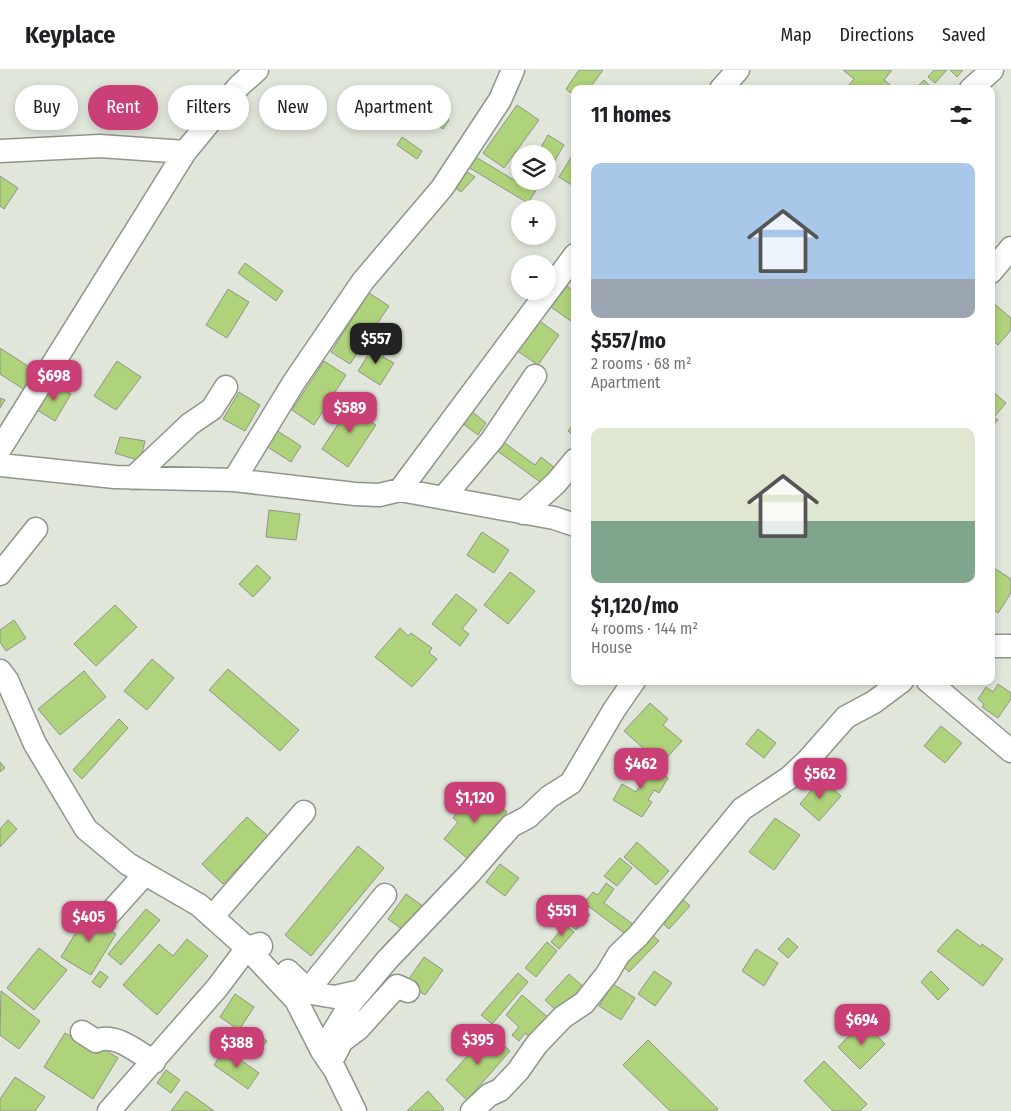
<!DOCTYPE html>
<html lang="en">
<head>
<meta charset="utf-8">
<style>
	:root { --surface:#fff; --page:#f2f2f2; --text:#202124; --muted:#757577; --line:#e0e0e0; --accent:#ca3f75 }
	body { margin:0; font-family:"Fira Sans Condensed",sans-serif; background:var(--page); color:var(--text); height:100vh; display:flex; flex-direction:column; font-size:19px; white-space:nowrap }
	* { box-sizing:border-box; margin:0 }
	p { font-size:16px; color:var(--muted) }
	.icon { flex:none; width:28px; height:28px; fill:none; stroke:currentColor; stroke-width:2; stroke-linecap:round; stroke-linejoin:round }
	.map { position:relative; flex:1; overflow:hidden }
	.side { position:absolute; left:571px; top:15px; width:424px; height:600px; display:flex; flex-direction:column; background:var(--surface); border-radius:10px; box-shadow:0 2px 8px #0003 }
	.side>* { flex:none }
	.hud { position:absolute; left:15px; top:15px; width:475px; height:45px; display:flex; gap:10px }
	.fabs { position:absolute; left:511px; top:75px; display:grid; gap:10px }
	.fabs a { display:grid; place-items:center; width:45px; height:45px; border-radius:50%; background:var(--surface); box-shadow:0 2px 8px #0003; font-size:25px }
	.price { position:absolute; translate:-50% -42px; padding:0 11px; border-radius:10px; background:var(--accent); color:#fff; font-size:16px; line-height:32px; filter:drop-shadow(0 1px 2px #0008) }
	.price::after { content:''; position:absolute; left:50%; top:30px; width:15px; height:11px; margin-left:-8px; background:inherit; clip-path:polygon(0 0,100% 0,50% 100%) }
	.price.current { background:#222; color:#fff }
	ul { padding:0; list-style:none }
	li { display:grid; align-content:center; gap:10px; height:265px; padding:0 20px }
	li span { display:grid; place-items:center; height:155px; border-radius:10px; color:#555 }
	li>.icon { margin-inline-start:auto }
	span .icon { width:90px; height:90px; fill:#fffc; stroke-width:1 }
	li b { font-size:21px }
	h2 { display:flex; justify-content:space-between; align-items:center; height:60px; padding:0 20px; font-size:21px }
	.tag { padding:0 18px; border-radius:22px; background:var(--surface); box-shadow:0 2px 8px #0003; font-size:18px; line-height:45px }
	.tag.current { background:var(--accent); color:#fff }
	header { display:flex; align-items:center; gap:30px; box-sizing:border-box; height:70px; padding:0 25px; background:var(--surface); border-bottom:1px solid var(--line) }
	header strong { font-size:24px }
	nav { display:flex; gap:28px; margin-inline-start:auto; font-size:18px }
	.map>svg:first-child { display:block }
</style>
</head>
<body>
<header>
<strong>Keyplace</strong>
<nav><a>Map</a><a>Directions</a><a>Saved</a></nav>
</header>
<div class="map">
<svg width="1011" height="1041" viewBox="0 0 1011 1041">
	<rect width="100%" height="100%" fill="#e1e6db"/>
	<!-- building -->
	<path fill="#afd37a" stroke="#90958b" d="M 579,0 L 603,0 L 589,19 L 575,19 L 575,26 L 566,19 Z
		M 843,0 L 892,0 L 884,10 L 893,17 L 853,19 L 849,15 L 854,9 Z
		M 934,0 L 947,0 L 935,13 L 928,7 Z
		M 950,0 L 963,0 L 957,7 Z
		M 924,10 L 933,19 L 915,19 Z
		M 429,34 L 449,50 L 443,59 L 422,43 Z
		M 517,35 L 539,50 L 504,98 L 483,83 Z
		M 548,65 L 564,75 L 548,102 L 548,84 L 537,84 Z
		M 402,67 L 422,81 L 417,89 L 397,75 Z
		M 575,81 L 575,117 L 559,107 Z
		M 469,83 L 519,113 L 542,111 L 528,133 L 463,94 Z
		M 459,97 L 475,107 L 461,122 L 449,114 Z
		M 0,106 L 18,118 L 4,139 L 0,136 Z
		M 245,193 L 283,221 L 276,231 L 238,203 Z
		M 567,216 L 575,222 L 575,254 L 551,237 Z
		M 228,219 L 249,232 L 227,268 L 206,255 Z
		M 369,223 L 389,236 L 350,294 L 331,282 Z
		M 991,231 L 1011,248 L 1011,260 L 998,275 L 991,269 Z
		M 537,249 L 559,265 L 538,295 L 516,280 Z
		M 375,274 L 387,281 L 383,287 L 394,293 L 380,315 L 358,301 Z
		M 0,278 L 37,302 L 25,320 L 0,304 Z
		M 117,291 L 141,307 L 116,340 L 94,326 Z
		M 324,291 L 346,305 L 314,355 L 292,340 Z
		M 52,314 L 71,324 L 55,351 L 37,340 Z
		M 239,322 L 260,335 L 245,361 L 223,349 Z
		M 993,322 L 1006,333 L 994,347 L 998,350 L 991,358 L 991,325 Z
		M 0,328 L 5,330 L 0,338 Z
		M 355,328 L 368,337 L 362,347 L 376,355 L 348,397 L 322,379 Z
		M 471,341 L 486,353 L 478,365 L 462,353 Z
		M 575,352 L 575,367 L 568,361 Z
		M 276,360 L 301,376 L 291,392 L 266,376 Z
		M 120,367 L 145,371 L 140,391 L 115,383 Z
		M 502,371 L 535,395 L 541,387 L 555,398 L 543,414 L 496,380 Z
		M 269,440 L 300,444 L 296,470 L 266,467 Z
		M 482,462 L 509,480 L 494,503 L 467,485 Z
		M 257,495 L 271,508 L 253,527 L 239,514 Z
		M 991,496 L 1011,509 L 1011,523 L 998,543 L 991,538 Z
		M 510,502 L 535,521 L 508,554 L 484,535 Z
		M 456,524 L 477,540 L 462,559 L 469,564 L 460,576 L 432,554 Z
		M 115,535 L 137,557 L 96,596 L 74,574 Z
		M 14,550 L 26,568 L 6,581 L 0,572 L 0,560 Z
		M 400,558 L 408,566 L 411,563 L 432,578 L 429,583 L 437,589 L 412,617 L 375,587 Z
		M 152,589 L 174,608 L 147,640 L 124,621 Z
		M 228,599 L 299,660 L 280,681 L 209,620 Z
		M 84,601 L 106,627 L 60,665 L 38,639 Z
		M 998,614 L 1011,623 L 1011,629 L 998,648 L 982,637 L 984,634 L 978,629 L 986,617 L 993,622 Z
		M 650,633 L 668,649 L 663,655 L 682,671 L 661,694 L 624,661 Z
		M 119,649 L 128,658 L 82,709 L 73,700 Z
		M 941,656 L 962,673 L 945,693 L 924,676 Z
		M 758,659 L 776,673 L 764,688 L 746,674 Z
		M 640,691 L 668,708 L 659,723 L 654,720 L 648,730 L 652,732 L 642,747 L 613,730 L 622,714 L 636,722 L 643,711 L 632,704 Z
		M 0,692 L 5,698 L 0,702 Z
		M 821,709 L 841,726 L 819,751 L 800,734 Z
		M 482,721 L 507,742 L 468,789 L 444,769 L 458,752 L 453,748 L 464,734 L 468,737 Z
		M 247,747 L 268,766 L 223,814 L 202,794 Z
		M 775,748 L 800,765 L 774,800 L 749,782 Z
		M 8,750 L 17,759 L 0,777 L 0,759 Z
		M 637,772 L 669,801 L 656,815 L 624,787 Z
		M 358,776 L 384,798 L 311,886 L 285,865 Z
		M 620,788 L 632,798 L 617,816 L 604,806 Z
		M 500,794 L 519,808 L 505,826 L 486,812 Z
		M 606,813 L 614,819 L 604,833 L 634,855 L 627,865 L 584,833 L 593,822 L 598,825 Z
		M 406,824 L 424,837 L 406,862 L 388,849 Z
		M 680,827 L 690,836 L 669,859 L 659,850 Z
		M 581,837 L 590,845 L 576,860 L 567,852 Z
		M 146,839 L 160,850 L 121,895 L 108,884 Z
		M 89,841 L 114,857 L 111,861 L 116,864 L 91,905 L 61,887 Z
		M 565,855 L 574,862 L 559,879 L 551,872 Z
		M 957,859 L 981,877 L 982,874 L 1003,889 L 983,916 L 937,881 Z
		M 649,862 L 659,871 L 629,902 L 620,893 Z
		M 788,868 L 798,877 L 788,888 L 778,879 Z
		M 187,869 L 208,886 L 157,945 L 123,915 L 159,874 L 173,886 Z
		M 547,872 L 557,881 L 536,907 L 525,898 Z
		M 39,878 L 67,900 L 34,940 L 7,918 Z
		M 756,879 L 778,893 L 764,916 L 742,901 Z
		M 424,887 L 443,900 L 425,925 L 406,913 Z
		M 100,901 L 108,907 L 100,918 L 92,912 Z
		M 654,901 L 672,913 L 655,936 L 638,924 Z
		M 931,901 L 949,919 L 938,930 L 921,912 Z
		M 518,903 L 528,912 L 492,954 L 481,945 Z
		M 569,904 L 585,918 L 561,945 L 545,930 Z
		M 613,914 L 635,928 L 621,950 L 599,936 Z
		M 1,921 L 40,951 L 19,979 L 0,965 Z
		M 235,924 L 254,937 L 239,960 L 220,947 Z
		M 522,925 L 550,949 L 532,969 L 525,963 L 519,971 L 512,965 L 519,957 L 506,945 Z
		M 863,952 L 885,974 L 860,999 L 838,977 Z
		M 252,959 L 267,971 L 256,985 L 241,972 Z
		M 489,962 L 510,981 L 467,1030 L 446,1010 Z
		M 65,963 L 98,984 L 102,978 L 118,988 L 93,1029 L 44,997 Z
		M 648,970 L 718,1039 L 716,1041 L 670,1041 L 623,995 Z
		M 225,979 L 259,1003 L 248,1019 L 214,995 Z
		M 824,991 L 867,1034 L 860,1041 L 833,1041 L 804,1011 Z
		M 166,1000 L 180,1010 L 171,1023 L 157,1013 Z
		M 15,1007 L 45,1027 L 35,1041 L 0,1041 L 0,1029 Z
		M 186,1021 L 214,1041 L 171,1041 Z
		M 428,1021 L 444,1039 L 442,1041 L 407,1041 Z"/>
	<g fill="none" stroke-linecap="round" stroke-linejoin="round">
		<defs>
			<path id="minor" d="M 721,19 L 738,0
				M 971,19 L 992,0
				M 0,81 L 100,76 L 185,82
				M 991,202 L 1011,178
				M 0,379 L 185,82 L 239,16 L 257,0
				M 0,395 L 115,407 L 234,410 L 355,424 L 379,425 L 400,420 L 554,448 L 575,455
				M 133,408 L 190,354 L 212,339 L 226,317
				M 234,410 L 294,312 L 363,211 L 442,118 L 500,30 L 513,0
				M 400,420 L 575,185
				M 443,428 L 492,370 L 535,306
				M 523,443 L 556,413 L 575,390
				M 0,504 L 36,459
				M 991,576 L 1011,576
				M 0,601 L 7,610 L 35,674 L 86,759 L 128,794 L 199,835 L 247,878 L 296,930 L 322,981 L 335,1000 L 355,1041
				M 928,611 L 1011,681
				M 110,843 L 145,804
				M 212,847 L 304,742
				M 288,901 L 311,923 L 335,927 L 361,921
				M 308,920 L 385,825
				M 82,962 L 96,971 C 115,962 137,982 154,992
				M 322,981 L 351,933 L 387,890 L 469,804 L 511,756 L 528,747 L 549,727 L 571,713 L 614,640 L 634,611
				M 332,990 L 342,971 L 358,959 L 397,916 L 408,921
				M 109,1041 L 217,918 L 247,878 L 260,874 L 261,876
				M 472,1041 L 489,1025 L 500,1020 L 518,1001 L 537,974 L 563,947 L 584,933 L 607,904 L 619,884 L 638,866 L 742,739 L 789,708 L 808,690 L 846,647 L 874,632 L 902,611"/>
		</defs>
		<!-- minor casing -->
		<use href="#minor" stroke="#90958b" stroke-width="25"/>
		<!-- minor -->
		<use href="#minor" stroke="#fff" stroke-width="22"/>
	</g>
</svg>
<div class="fabs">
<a><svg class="icon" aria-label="layers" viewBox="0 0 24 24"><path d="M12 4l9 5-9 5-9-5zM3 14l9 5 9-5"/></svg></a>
<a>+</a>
<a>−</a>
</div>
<b class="price current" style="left:376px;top:295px">$557</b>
<b class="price" style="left:54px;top:332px">$698</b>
<b class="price" style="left:350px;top:364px">$589</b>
<b class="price" style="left:641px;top:720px">$462</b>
<b class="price" style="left:820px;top:730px">$562</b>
<b class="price" style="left:475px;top:754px">$1,120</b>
<b class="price" style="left:562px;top:867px">$551</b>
<b class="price" style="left:89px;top:873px">$405</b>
<b class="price" style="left:862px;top:976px">$694</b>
<b class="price" style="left:478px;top:996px">$395</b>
<b class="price" style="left:237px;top:999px">$388</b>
<div class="hud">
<a class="tag">Buy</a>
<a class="tag current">Rent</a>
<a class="tag">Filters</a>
<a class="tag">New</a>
<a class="tag">Apartment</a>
</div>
<section class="side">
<h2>11 homes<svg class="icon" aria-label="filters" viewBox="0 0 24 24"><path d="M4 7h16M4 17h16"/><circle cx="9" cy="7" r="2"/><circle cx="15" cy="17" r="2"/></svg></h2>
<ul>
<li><span style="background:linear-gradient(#a9c7e8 75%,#9aa5b1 0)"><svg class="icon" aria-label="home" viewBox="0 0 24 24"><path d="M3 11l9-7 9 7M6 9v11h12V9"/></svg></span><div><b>$557/mo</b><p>2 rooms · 68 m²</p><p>Apartment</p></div></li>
<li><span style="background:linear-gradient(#dfe7d0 60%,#7fa58c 0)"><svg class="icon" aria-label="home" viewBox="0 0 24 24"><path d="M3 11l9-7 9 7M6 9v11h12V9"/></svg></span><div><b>$1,120/mo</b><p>4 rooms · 144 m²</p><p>House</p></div></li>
</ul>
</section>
</div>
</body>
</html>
